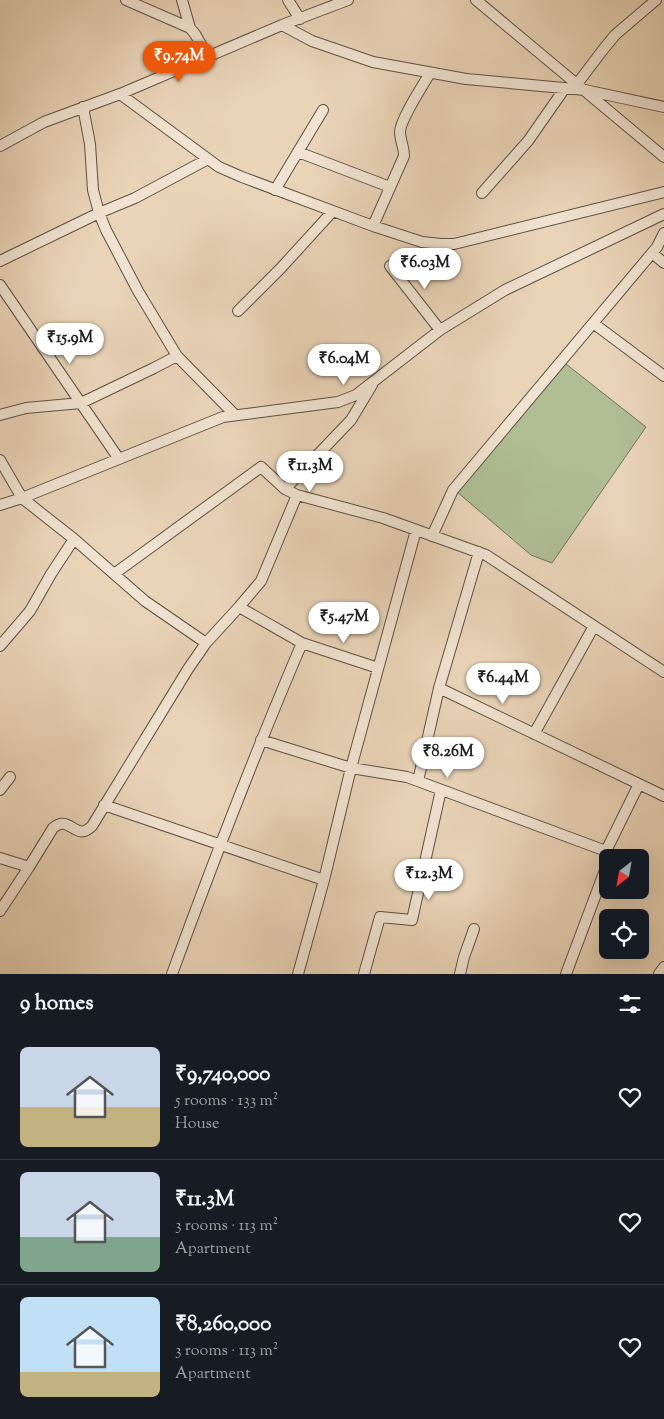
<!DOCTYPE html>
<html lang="en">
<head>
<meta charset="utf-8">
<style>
	:root { --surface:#171b24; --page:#242831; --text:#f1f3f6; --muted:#9ea1a6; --line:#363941; --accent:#ea580c }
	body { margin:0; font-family:"Sorts Mill Goudy",serif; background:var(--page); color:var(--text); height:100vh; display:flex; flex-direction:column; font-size:19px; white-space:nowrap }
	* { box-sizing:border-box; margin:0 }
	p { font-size:16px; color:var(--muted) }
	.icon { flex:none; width:28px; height:28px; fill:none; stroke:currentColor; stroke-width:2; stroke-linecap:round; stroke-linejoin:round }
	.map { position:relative; height:974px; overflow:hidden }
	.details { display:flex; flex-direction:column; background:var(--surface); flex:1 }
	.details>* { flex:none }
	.needle { width:32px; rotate:211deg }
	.controls { position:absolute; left:599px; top:849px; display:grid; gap:10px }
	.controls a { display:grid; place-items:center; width:50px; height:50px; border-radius:8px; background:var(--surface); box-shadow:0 5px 20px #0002; font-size:25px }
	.price { position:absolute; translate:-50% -42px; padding:0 11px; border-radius:18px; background:#fff; color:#222; font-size:16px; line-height:32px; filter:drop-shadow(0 1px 2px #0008) }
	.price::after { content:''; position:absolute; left:50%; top:30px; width:15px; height:11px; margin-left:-8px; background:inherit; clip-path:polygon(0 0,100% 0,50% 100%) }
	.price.active { background:var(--accent); color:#fff }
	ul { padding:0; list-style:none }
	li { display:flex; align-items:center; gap:15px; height:125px; padding:0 20px }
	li+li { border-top:1px solid var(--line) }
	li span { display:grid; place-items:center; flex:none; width:140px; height:100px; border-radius:8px; color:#555 }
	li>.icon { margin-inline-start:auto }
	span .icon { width:60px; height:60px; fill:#fffc; stroke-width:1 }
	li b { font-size:21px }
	h2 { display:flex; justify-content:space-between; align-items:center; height:60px; padding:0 20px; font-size:21px }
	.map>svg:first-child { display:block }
</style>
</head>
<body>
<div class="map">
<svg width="664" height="974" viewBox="0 0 664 974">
	<rect width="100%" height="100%" fill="#ead4b8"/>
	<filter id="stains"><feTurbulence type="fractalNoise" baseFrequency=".004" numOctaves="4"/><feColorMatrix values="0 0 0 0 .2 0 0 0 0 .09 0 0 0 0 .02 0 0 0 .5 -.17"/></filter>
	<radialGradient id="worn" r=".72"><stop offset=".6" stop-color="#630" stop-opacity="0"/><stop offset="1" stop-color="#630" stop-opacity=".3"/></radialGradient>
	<!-- green -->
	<path fill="#b0be94" stroke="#707259" d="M 566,364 L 646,427 L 552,563 L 531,555 L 456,491 Z"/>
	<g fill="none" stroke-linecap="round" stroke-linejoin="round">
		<defs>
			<path id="minor" d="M 126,0 L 190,28 L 195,34 L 208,57
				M 182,0 L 190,28
				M 288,0 L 300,19
				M 476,0 L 664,157
				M 282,25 L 312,41 L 373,62 L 466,79 L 585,90 L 664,107
				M 577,84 L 602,51 L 615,35 L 656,0
				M 120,94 L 219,167 L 242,177 L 373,226 L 422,242 L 441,244 L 454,244 L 664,192
				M 0,146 L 44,122 L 120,94 L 282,25 L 348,0
				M 298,152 L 390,187
				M 275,190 L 323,110
				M 482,193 L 528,141 L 565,88
				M 373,226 L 404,156 C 404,147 400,140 400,132 C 400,120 423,85 430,73
				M 652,253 L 664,263
				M 0,261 L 99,213 L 135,198 L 208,159
				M 390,266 L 440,330
				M 0,285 L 119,459
				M 238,311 L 281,268 L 333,211
				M 593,323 L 664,376
				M 177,356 L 235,415
				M 0,415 L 26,408 L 81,403 L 154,368 L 177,356 L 138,291 L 106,230 L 99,213 L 93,190 L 90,144 L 83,107
				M 0,460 L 22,498 L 74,539 L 145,601 L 206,643
				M 297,495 L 383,518 L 486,555 L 664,672
				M 0,505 L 22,498 L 223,417 L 338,402 L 356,395 L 440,330 L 505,290 L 664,214
				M 432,536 L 453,490 L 657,247 L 664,233
				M 479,552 L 439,688 L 664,796
				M 114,574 L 261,467 L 285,489
				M 239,607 L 261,581 L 297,495 L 285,489 L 351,420 L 372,385
				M 302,643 L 378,668
				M 0,646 L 30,611 L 51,574 L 74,539
				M 534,734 L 594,626
				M 261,740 L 351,768 L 407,777 L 606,851 L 608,858
				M 418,781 L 439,688
				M 0,790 L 10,777
				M 104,805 L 324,880
				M 606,851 L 639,784
				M 0,858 L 29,867 L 53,828 C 70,813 75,843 92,826 L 188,669 L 206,643 L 239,607 L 302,643 C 255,753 213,862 172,974
				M 0,911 L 29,867
				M 298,974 L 324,880 L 351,768 L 416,530
				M 364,974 L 380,917 L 412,920 L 441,790
				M 460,974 L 464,957 L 474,929
				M 566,974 L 608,862
				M 659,974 L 664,967"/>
		</defs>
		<!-- minor casing -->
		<use href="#minor" stroke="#5e5144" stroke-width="12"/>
		<!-- minor -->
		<use href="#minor" stroke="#f1e3d1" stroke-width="10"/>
	</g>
	<rect width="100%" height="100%" filter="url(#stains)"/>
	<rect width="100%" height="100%" fill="url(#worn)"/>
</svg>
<div class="controls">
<a><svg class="needle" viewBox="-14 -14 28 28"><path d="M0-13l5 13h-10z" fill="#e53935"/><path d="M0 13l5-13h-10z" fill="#9ea1a6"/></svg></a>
<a><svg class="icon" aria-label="locate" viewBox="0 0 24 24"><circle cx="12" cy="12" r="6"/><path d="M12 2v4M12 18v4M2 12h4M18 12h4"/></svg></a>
</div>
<b class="price active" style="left:179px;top:83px">₹9.74M</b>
<b class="price" style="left:425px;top:290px">₹6.03M</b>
<b class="price" style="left:70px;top:365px">₹15.9M</b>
<b class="price" style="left:344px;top:386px">₹6.04M</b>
<b class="price" style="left:310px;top:493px">₹11.3M</b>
<b class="price" style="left:344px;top:644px">₹5.47M</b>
<b class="price" style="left:503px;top:705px">₹6.44M</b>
<b class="price" style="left:448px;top:779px">₹8.26M</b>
<b class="price" style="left:429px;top:901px">₹12.3M</b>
</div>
<section class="details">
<h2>9 homes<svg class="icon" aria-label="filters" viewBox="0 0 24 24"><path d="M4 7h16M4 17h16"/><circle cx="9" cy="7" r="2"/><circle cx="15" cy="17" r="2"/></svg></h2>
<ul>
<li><span style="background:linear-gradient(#c9d6e8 60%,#c2b280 0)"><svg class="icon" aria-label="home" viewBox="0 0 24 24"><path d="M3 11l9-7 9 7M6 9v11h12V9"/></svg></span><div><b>₹9,740,000</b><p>5 rooms · 133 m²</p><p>House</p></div><svg class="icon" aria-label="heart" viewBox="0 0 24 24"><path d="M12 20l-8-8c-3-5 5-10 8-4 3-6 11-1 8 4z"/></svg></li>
<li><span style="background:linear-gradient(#c9d6e8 65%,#7fa58c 0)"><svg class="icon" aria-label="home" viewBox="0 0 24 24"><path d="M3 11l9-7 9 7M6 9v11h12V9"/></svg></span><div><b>₹11.3M</b><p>3 rooms · 113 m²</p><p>Apartment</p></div><svg class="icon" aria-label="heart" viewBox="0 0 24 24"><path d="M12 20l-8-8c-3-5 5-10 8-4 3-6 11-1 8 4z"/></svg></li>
<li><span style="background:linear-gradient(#bfe0f5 75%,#c2b280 0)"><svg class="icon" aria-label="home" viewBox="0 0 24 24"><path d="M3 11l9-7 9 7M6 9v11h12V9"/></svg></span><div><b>₹8,260,000</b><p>3 rooms · 113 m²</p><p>Apartment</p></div><svg class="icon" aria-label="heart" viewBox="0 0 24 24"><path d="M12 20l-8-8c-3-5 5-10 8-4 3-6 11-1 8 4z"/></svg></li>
</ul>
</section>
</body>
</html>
